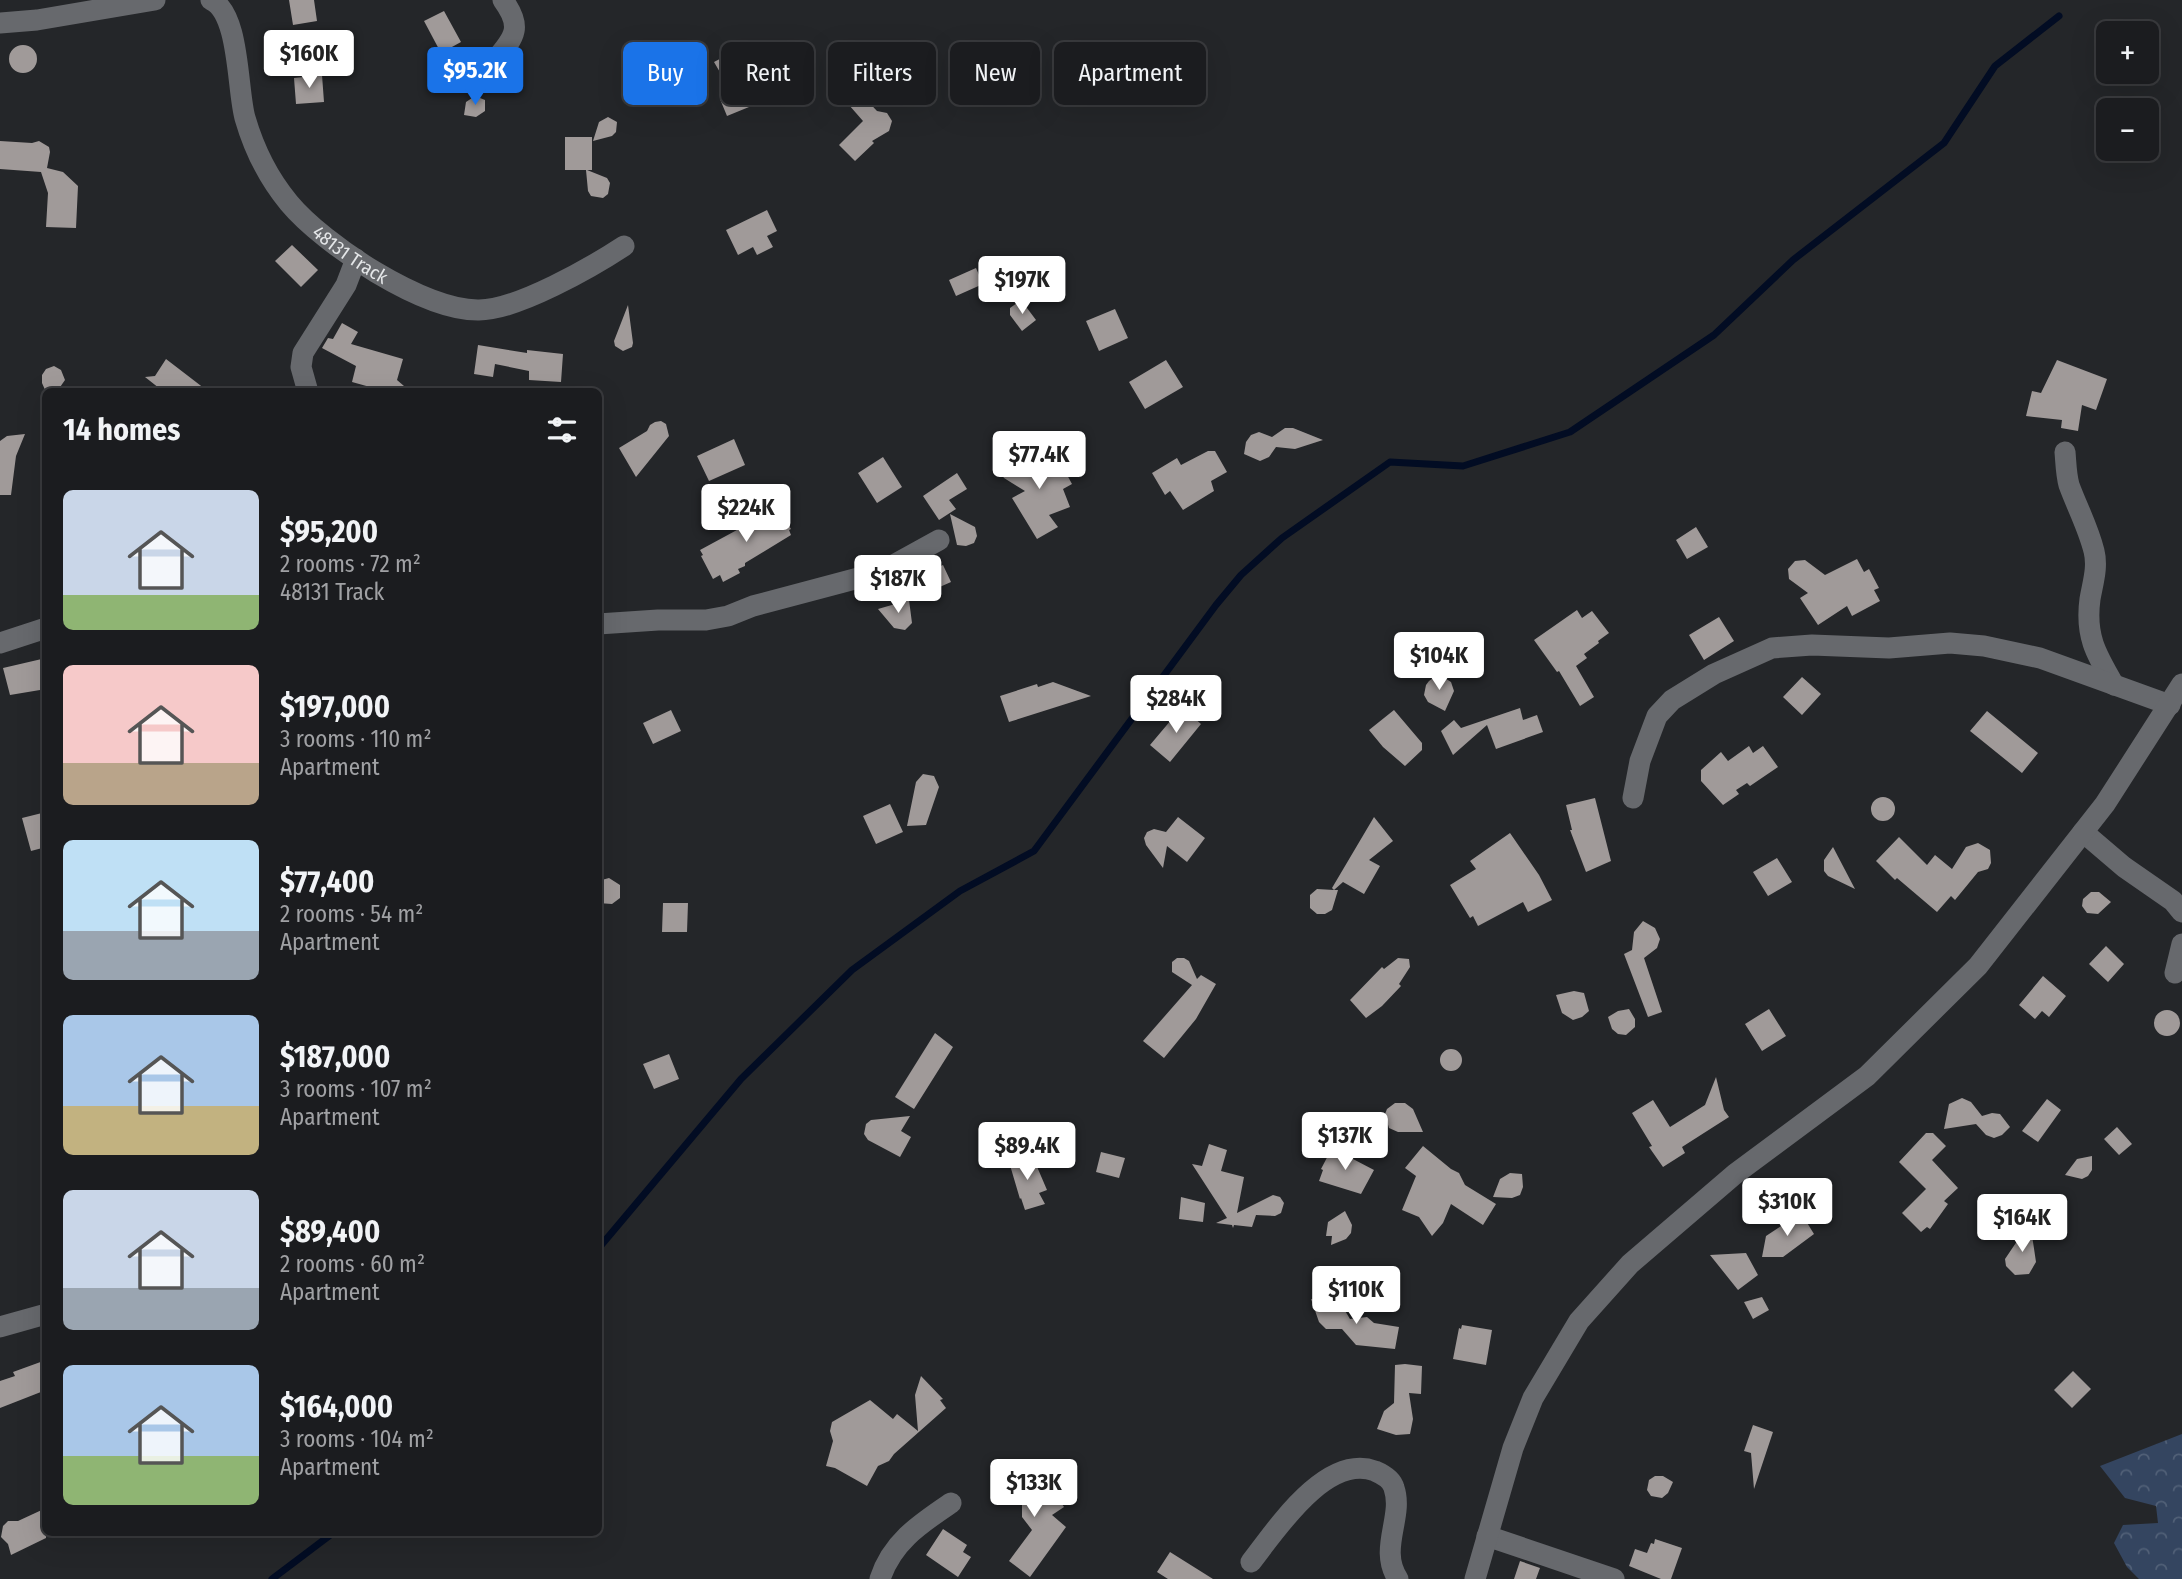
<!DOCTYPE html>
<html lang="en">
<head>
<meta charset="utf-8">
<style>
	:root { --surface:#1b1c1f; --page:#242528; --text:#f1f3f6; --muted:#a0a1a4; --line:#393a3d; --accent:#1a73e8 }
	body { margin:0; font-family:"Fira Sans Condensed",sans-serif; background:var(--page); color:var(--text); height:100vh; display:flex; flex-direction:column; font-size:26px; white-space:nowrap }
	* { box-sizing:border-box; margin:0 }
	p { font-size:23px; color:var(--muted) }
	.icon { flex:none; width:38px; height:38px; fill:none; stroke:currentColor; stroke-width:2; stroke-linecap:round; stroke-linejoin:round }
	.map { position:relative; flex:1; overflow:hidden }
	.sheet { position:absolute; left:42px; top:388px; width:560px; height:1148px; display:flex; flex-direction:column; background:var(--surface); border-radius:10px; box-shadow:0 7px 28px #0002,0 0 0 2px var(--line) }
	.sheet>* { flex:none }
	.banner { position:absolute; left:623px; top:42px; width:665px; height:63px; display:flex; gap:14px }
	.tools { position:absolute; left:2096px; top:21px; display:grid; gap:14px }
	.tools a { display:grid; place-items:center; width:63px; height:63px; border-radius:10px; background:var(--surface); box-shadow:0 7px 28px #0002,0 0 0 2px var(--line); font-size:35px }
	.price { position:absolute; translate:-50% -60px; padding:0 16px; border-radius:7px; background:#fff; color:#222; font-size:23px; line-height:46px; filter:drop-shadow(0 2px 4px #0008) }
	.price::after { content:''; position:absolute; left:50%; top:42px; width:21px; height:16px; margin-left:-10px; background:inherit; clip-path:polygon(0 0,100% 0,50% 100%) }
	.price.current { background:var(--accent); color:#fff }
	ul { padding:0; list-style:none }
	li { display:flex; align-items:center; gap:21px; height:175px; padding:0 21px }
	li span { display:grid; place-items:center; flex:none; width:196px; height:140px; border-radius:10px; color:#555 }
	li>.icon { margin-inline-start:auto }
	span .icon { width:84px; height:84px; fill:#fffc; stroke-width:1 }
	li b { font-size:30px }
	h2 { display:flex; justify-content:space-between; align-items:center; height:84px; padding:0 21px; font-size:30px }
	.chip { padding:0 24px; border-radius:10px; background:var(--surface); box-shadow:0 7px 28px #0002,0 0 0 2px var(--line); font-size:24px; line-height:63px }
	.chip.current { background:var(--accent); color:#fff }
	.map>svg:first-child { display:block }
</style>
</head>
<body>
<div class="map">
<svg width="2182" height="1579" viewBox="0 0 2182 1579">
	<defs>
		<pattern id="forest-crowns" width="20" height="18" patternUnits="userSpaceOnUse" patternTransform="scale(1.75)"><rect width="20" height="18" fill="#344560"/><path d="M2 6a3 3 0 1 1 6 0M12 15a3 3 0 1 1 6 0" fill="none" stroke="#516077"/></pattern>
	</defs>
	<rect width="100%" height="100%" fill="#242629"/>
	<!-- forest -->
	<path fill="url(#forest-crowns)" d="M 2182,1434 L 2182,1579 L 2139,1579 L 2127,1567 L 2114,1543 L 2123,1525 L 2158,1523 L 2156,1506 L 2125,1498 L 2100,1466 Z"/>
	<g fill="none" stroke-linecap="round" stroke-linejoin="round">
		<!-- stream -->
		<path stroke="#020c23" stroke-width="7" d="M 598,1249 L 741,1079 L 852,970 L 960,891 L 1034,851 L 1216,605 L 1241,575 L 1282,538 L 1390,462 L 1463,466 L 1570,432 L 1714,335 L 1793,260 L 1944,143 L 1995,66 L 2059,16
			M 272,1579 L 333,1533"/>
	</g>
	<!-- building -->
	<path fill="#a09a99" d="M 289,0 L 314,0 L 317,21 L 293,25 Z
		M 444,11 L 461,42 L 441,53 L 424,21 Z
		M 750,43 L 763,66 L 728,86 L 714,62 Z
		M9 59a14 14 0 1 1 28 0a14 14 0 1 1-28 0Z
		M 839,71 L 877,111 L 887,113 L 892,121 L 889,131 L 872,141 L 874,143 L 855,161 L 839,145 L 863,121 L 828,81 Z
		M 322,75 L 324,102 L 296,104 L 294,78 Z
		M 742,91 L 749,107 L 727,116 L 720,99 Z
		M 475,96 L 485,100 L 485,111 L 476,117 L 464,115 L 466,102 Z
		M 608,117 L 617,122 L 616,132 L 612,136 L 593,141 L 599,122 Z
		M 565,137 L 592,137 L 592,170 L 587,170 L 607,178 L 610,183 L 608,194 L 603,198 L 591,196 L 588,191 L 586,170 L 565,170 Z
		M 0,141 L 32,143 L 39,141 L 49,147 L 50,152 L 47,168 L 63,172 L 78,186 L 76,228 L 46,227 L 48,193 L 41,172 L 0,169 Z
		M 767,210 L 777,231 L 767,236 L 773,247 L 757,255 L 753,247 L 738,255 L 726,230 Z
		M 292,245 L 318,270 L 301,287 L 275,261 Z
		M 976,268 L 983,284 L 956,296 L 949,280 Z
		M 1021,300 L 1036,320 L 1022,331 L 1010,315 L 1010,308 Z
		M 628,305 L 633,343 L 632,347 L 623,351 L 615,346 L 614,341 Z
		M 1115,309 L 1128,338 L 1099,351 L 1086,321 Z
		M 342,323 L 358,332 L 351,344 L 403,359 L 397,380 L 411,392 L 388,392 L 352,382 L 356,366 L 322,348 L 328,338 L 333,339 Z
		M 478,345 L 527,353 L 527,350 L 563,354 L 561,382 L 529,380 L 529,371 L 495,364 L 493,377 L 474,374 Z
		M 166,359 L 209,392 L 164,392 L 145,377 L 155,376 Z
		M 1166,360 L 1183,387 L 1145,409 L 1129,382 Z
		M 2057,360 L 2107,379 L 2096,410 L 2082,405 L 2078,431 L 2061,428 L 2062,420 L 2026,416 L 2032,391 L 2041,393 Z
		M 54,366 L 61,370 L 65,380 L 58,390 L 46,392 L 42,383 L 42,375 L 46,369 Z
		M 661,421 L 666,424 L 669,436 L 636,477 L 619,448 L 647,431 L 650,425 L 655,422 Z
		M 1285,428 L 1293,428 L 1323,440 L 1295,449 L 1276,447 L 1269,457 L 1260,461 L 1244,454 L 1246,442 L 1251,435 L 1259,432 L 1272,437 Z
		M 25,434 L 16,456 L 11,495 L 0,495 L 0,441 L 7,436 Z
		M 734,439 L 745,465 L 709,481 L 697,456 Z
		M 1208,451 L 1215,451 L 1227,472 L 1211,481 L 1214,491 L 1183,510 L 1170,491 L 1165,495 L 1152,473 L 1177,458 L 1181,465 Z
		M 1055,453 L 1072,484 L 1063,489 L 1070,507 L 1049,515 L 1058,527 L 1037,539 L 1012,498 L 1025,491 L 1004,478 L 1000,472 L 1004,461 L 1011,457 L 1019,459 L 1029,467 Z
		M 883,457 L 902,487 L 877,503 L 858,473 Z
		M 957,473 L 967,489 L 949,500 L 956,509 L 939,520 L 923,496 Z
		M 777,504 L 791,529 L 789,530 L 791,535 L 745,563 L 745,566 L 738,569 L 740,573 L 723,582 L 720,575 L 713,579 L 701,556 L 703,555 L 700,550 L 748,524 L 747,521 Z
		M 950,514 L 975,527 L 977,536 L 974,543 L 966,546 L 957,545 Z
		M 1696,527 L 1708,547 L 1687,559 L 1676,540 Z
		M 1857,559 L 1864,572 L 1869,569 L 1879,588 L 1874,590 L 1880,601 L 1852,616 L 1847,606 L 1818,625 L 1800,598 L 1808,593 L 1789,579 L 1788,569 L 1795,561 L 1805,560 L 1825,575 Z
		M 943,565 L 951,582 L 917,597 L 909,580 Z
		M 909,600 L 912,623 L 905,630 L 894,628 L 878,609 Z
		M 1577,610 L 1582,618 L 1592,611 L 1609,633 L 1598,641 L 1599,643 L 1584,654 L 1587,658 L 1576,666 L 1594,697 L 1580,706 L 1559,671 L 1557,672 L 1534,640 Z
		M 1719,617 L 1734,641 L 1704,660 L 1689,635 Z
		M 46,658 L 46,689 L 10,695 L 3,668 Z
		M 1443,677 L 1451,682 L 1454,691 L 1445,711 L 1428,702 L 1424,695 L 1426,685 L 1429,681 L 1433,678 Z
		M 1802,677 L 1821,694 L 1802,715 L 1783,697 Z
		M 1053,682 L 1091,696 L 1009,722 L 1000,696 L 1037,684 L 1038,687 Z
		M 1182,707 L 1201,724 L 1170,762 L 1150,745 Z
		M 1520,708 L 1523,720 L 1537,715 L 1543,732 L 1496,749 L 1487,725 L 1453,755 L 1441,731 L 1454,720 L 1461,728 Z
		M 671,710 L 681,731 L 653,744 L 643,723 Z
		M 1394,710 L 1422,743 L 1422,750 L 1405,766 L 1383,747 L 1369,730 Z
		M 1987,711 L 2038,753 L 2022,773 L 1970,731 Z
		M 1749,746 L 1753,753 L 1763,746 L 1778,767 L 1750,786 L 1747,783 L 1736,790 L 1739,794 L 1723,805 L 1701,781 L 1701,770 L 1721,752 L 1728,761 Z
		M 923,774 L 934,776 L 939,787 L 926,825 L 907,826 L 916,782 Z
		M1871 809a12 12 0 1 1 24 0a12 12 0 1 1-24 0Z
		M 1595,798 L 1611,861 L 1586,872 L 1570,830 L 1572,830 L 1566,805 Z
		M 890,804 L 903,832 L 876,844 L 863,816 Z
		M 46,812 L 46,847 L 31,851 L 22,818 Z
		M 1178,817 L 1205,838 L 1187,862 L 1167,846 L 1163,868 L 1146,845 L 1144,838 L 1147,832 L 1154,829 L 1166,832 Z
		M 1374,817 L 1393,841 L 1369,860 L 1380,866 L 1364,894 L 1343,882 L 1334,890 L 1338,890 L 1332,910 L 1325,914 L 1317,914 L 1310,908 L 1310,895 L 1317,889 L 1334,890 L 1332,888 Z
		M 1510,833 L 1539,875 L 1552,900 L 1528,912 L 1523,902 L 1478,926 L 1473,916 L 1470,918 L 1450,885 L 1476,869 L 1470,861 Z
		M 1899,837 L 1927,865 L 1935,855 L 1952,869 L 1966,847 L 1978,843 L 1990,850 L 1991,863 L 1988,869 L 1978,872 L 1955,900 L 1951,896 L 1937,912 L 1897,878 L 1895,880 L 1876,861 Z
		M 1833,847 L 1855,889 L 1828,876 L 1824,871 L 1824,860 Z
		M 1777,858 L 1792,882 L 1768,896 L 1753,872 Z
		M 609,878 L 620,885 L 620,898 L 612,904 L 598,903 L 598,881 Z
		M 2091,892 L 2099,892 L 2111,902 L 2098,914 L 2087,913 L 2082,906 L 2083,899 Z
		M 663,903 L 688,903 L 687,932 L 662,932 Z
		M 1643,921 L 1655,928 L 1660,939 L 1657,948 L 1644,958 L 1662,1012 L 1648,1017 L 1624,954 L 1632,950 L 1634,932 Z
		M 2106,946 L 2124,964 L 2108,982 L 2089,964 Z
		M 1177,958 L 1184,958 L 1189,961 L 1197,979 L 1201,975 L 1216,984 L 1196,1019 L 1164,1058 L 1143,1041 L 1192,985 L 1172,972 L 1172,962 Z
		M 1398,958 L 1409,959 L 1410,967 L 1399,984 L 1401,986 L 1382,1006 L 1366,1018 L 1350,1000 L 1382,967 L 1384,969 Z
		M 2043,976 L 2066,996 L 2049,1017 L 2042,1011 L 2035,1019 L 2019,1005 Z
		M 1574,991 L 1584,993 L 1589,1011 L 1582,1017 L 1573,1020 L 1562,1013 L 1556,995 Z
		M 1629,1009 L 1635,1019 L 1635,1027 L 1626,1035 L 1618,1034 L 1612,1029 L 1608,1017 L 1618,1011 Z
		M 1769,1009 L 1786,1036 L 1762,1051 L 1745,1024 Z
		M2154 1023a13 13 0 1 1 26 0a13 13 0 1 1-26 0Z
		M 935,1033 L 953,1047 L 914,1109 L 895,1097 Z
		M1440 1060a11 11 0 1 1 22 0a11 11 0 1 1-22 0Z
		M 669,1054 L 679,1079 L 654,1089 L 643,1064 Z
		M 1716,1077 L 1724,1110 L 1729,1117 L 1682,1147 L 1685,1153 L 1663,1167 L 1649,1147 L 1652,1146 L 1632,1113 L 1653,1100 L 1670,1127 L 1705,1105 Z
		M 1962,1098 L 1971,1102 L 1982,1116 L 1992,1113 L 2000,1114 L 2010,1127 L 2002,1135 L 1994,1138 L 1986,1135 L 1976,1124 L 1944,1129 L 1949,1104 Z
		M 2047,1099 L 2061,1110 L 2038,1142 L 2022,1131 Z
		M 1395,1103 L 1405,1103 L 1413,1109 L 1423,1132 L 1398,1132 L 1389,1128 L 1385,1114 L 1387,1109 Z
		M 910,1116 L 901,1131 L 911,1137 L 900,1157 L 868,1140 L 864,1134 L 866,1124 L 871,1120 Z
		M 2117,1127 L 2132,1144 L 2119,1155 L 2104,1139 Z
		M 1926,1133 L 1933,1133 L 1946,1146 L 1932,1160 L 1958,1188 L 1944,1201 L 1948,1204 L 1930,1229 L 1927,1227 L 1921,1232 L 1902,1213 L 1926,1189 L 1899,1162 Z
		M 1209,1144 L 1227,1150 L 1221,1171 L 1244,1177 L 1237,1213 L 1273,1195 L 1280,1197 L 1284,1203 L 1281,1213 L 1275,1216 L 1256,1215 L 1252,1227 L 1234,1225 L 1233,1228 L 1232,1225 L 1216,1223 L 1227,1218 L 1192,1164 L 1202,1166 Z
		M 1423,1146 L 1451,1169 L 1459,1173 L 1465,1185 L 1496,1204 L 1483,1225 L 1451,1204 L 1443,1223 L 1432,1236 L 1419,1217 L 1402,1210 L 1416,1176 L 1405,1168 Z
		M 1332,1148 L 1374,1170 L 1361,1194 L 1319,1181 L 1323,1170 L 1321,1169 Z
		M 1014,1152 L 1023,1166 L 1035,1162 L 1047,1190 L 1039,1193 L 1045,1204 L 1025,1210 L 1021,1198 L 1020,1199 L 1007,1155 Z
		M 1101,1152 L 1125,1158 L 1119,1178 L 1096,1172 Z
		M 2092,1156 L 2092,1170 L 2088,1176 L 2082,1179 L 2065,1175 L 2077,1159 Z
		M 1510,1173 L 1522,1174 L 1523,1187 L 1520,1195 L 1512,1198 L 1493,1197 L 1500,1179 Z
		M 1181,1197 L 1205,1203 L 1203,1222 L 1179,1219 Z
		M 1345,1211 L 1352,1225 L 1351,1233 L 1346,1239 L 1331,1245 L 1332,1236 L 1326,1236 L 1328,1222 Z
		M 1801,1213 L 1814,1234 L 1783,1257 L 1762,1257 L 1766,1236 Z
		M 2030,1222 L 2036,1262 L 2029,1274 L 2015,1275 L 2006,1266 L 2005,1259 Z
		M 1746,1253 L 1758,1275 L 1738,1290 L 1710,1255 Z
		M 1762,1297 L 1769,1310 L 1753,1319 L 1744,1302 Z
		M 1311,1299 L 1341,1304 L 1350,1319 L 1367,1317 L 1374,1323 L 1399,1327 L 1395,1349 L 1356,1345 L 1342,1329 L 1326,1329 L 1319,1322 Z
		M 1462,1325 L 1492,1330 L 1486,1365 L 1453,1359 L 1459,1328 L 1461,1329 Z
		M 46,1360 L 46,1390 L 0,1408 L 0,1381 L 15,1376 L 13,1372 Z
		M 1405,1364 L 1422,1366 L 1421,1394 L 1409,1393 L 1413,1419 L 1410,1434 L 1396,1435 L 1377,1429 L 1384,1411 L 1394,1403 L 1395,1365 Z
		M 2073,1371 L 2091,1389 L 2072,1408 L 2054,1390 Z
		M 921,1376 L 943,1399 L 940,1400 L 946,1408 L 894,1454 L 889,1461 L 878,1466 L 867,1486 L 835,1468 L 826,1466 L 833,1441 L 830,1431 L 832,1422 L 870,1400 L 893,1419 L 897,1414 L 918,1431 L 915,1395 Z
		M 1753,1425 L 1773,1432 L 1754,1489 L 1751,1453 L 1744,1451 Z
		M 1015,1473 L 1035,1482 L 1042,1475 L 1064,1507 L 1052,1515 L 1066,1527 L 1030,1577 L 1009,1561 L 1032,1530 L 1022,1517 L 1022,1504 L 1008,1497 L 997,1477 Z
		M 1655,1476 L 1663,1476 L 1673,1482 L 1668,1493 L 1662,1498 L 1651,1496 L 1647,1490 L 1649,1480 Z
		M 46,1508 L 46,1538 L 11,1555 L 8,1544 L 1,1537 L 3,1526 L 8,1521 L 18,1521 Z
		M 943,1529 L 967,1545 L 963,1552 L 971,1557 L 958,1577 L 926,1555 Z
		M 1655,1539 L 1682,1548 L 1671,1579 L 1661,1579 L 1629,1566 L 1635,1549 L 1647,1553 L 1651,1543 L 1654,1544 Z
		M 1170,1552 L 1213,1579 L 1168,1579 L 1157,1572 Z
		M 1520,1561 L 1540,1568 L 1536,1579 L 1514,1579 Z"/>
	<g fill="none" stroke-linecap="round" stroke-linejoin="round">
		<!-- minor -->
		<g stroke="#67696d" stroke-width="21">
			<path id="s1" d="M 211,0 C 240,13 237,90 245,118 C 254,149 269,179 289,203 C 324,245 424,311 479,310 C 517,310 592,267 624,246"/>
			<path d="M 0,23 L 37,20 L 155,0"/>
			<path d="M 496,59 C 516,36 522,26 503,0"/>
			<path d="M 308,392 L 301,367 L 303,353 L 346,285 L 356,259"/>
			<path d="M 2065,452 C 2066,463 2066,474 2069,485 C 2077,507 2088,527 2094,551 C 2098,567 2093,582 2090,599 C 2085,636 2096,654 2114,685"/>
			<path d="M 598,624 L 658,620 L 706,620 L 728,616 L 753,606 L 881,572 L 939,540"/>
			<path d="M 0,643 L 46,628"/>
			<path d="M 1633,798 L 1640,761 L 1657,716 L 1672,700 L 1714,674 L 1772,648 L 1812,645 L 1889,648 L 1950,643 L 1984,646 L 2040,658 L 2170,705"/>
			<path d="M 2083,832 L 2124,867 L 2173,901 L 2182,912"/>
			<path d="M 2175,973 L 2182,944"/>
			<path d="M 0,1327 L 46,1314"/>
			<path d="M 1487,1536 L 1614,1579"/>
			<path d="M 1251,1562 C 1276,1530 1326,1453 1375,1471 C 1382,1474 1392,1480 1394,1488 C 1404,1517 1378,1549 1398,1579"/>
			<path d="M 880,1579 C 892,1542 920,1524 951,1503"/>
			<path d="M 1475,1579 L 1513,1448 L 1533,1398 L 1579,1321 L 1630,1264 L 1735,1174 L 1867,1076 L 1978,966 L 2105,804 L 2182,684"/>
		</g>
	</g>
	<g text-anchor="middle" stroke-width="7" stroke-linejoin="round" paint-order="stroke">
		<!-- street labels -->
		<g font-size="19" fill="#e4e6e8" stroke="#0e0f10">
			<text dy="7" stroke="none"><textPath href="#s1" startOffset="303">48131 Track</textPath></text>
		</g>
	</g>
</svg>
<div class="tools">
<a>+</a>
<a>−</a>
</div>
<b class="price" style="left:309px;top:90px">$160K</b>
<b class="price current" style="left:475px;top:107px">$95.2K</b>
<b class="price" style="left:1022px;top:316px">$197K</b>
<b class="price" style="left:1039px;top:491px">$77.4K</b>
<b class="price" style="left:746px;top:544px">$224K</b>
<b class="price" style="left:898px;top:615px">$187K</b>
<b class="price" style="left:1439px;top:692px">$104K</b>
<b class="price" style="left:1176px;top:735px">$284K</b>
<b class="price" style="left:1345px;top:1172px">$137K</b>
<b class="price" style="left:1027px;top:1182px">$89.4K</b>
<b class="price" style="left:1787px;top:1238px">$310K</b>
<b class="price" style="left:2022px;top:1254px">$164K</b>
<b class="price" style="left:1356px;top:1326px">$110K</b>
<b class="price" style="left:1034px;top:1519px">$133K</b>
<div class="banner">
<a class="chip current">Buy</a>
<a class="chip">Rent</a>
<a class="chip">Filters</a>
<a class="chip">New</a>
<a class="chip">Apartment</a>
</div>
<section class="sheet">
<h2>14 homes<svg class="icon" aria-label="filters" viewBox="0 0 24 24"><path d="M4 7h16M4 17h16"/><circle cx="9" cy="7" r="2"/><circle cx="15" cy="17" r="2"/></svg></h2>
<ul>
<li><span style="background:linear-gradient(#c9d6e8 75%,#8fb573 0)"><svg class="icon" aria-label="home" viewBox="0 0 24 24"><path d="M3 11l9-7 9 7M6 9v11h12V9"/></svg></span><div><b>$95,200</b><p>2 rooms · 72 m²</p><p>48131 Track</p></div></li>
<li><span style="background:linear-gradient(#f6c9c9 70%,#b9a48a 0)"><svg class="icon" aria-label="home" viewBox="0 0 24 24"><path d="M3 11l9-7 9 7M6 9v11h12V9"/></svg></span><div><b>$197,000</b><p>3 rooms · 110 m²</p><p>Apartment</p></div></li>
<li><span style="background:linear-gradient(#bfe0f5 65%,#9aa5b1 0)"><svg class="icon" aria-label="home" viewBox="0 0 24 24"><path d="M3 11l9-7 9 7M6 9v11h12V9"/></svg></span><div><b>$77,400</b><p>2 rooms · 54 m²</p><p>Apartment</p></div></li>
<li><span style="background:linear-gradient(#a9c7e8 65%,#c2b280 0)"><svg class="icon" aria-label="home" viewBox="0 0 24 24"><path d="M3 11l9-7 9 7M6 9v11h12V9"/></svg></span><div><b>$187,000</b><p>3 rooms · 107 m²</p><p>Apartment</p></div></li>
<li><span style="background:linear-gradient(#c9d6e8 70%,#9aa5b1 0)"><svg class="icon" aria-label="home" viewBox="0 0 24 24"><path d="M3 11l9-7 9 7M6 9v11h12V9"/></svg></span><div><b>$89,400</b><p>2 rooms · 60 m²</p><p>Apartment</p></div></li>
<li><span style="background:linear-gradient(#a9c7e8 65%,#8fb573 0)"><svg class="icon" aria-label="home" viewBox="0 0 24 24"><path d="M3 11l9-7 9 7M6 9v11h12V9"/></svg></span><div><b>$164,000</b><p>3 rooms · 104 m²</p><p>Apartment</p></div></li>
</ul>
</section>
</div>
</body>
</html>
